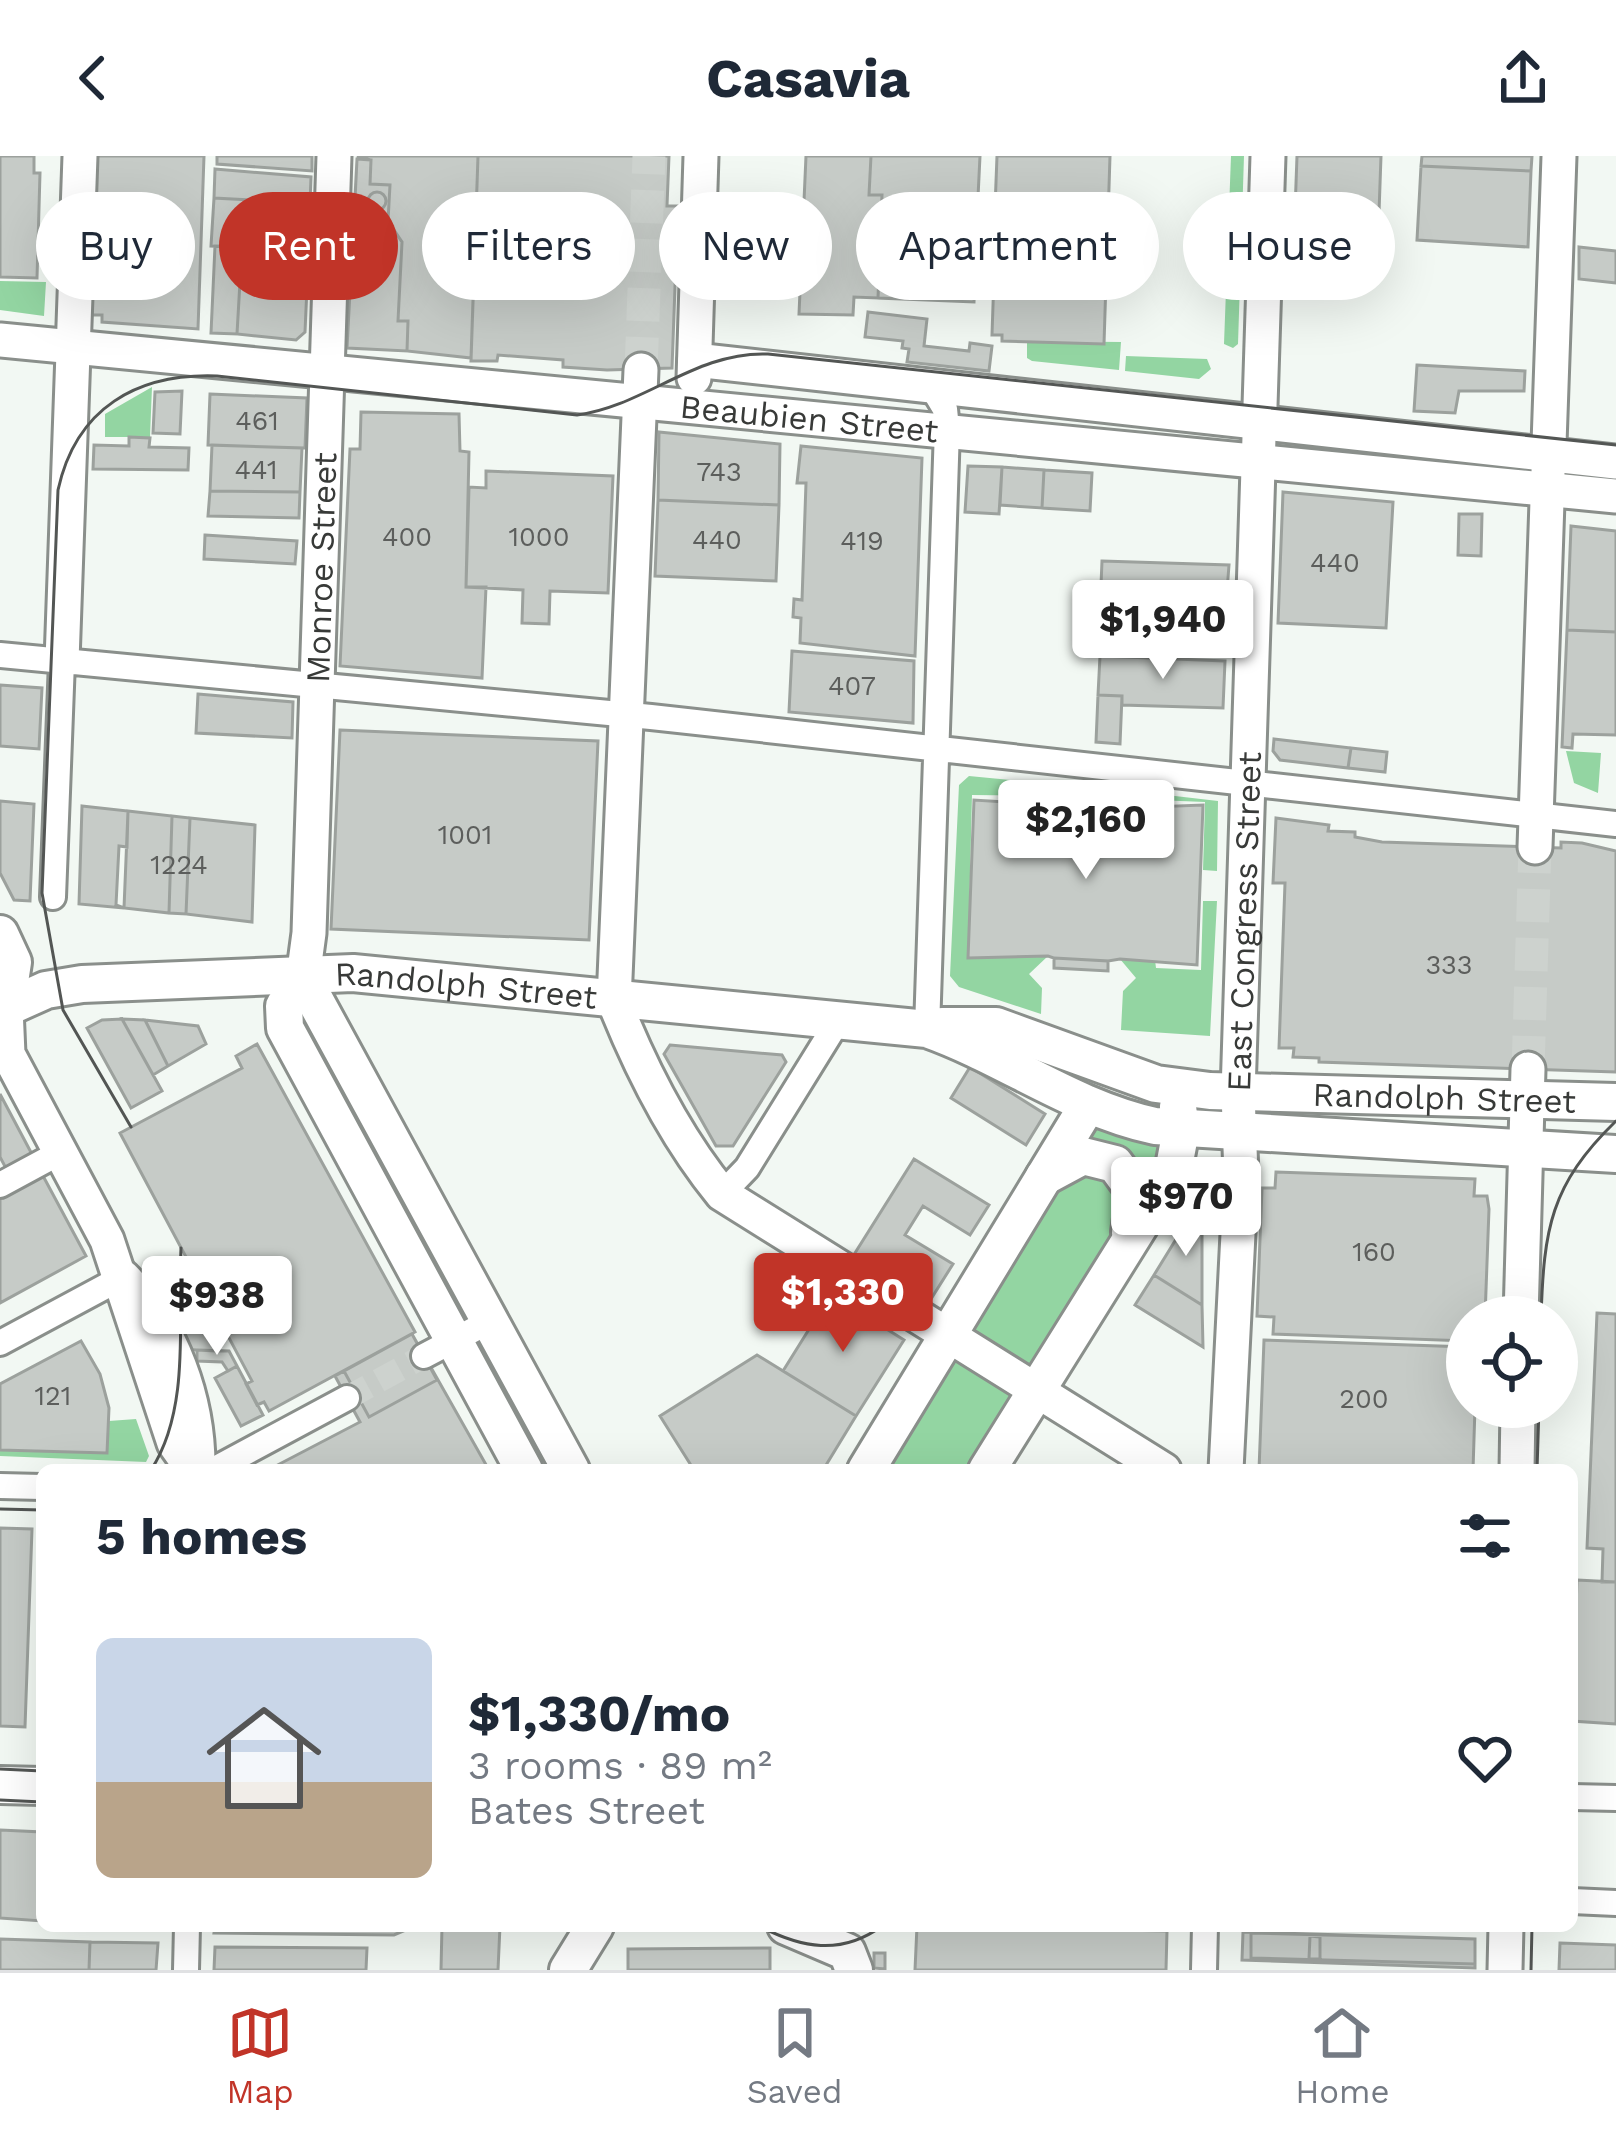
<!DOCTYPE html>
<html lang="en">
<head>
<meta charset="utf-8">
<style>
	:root { --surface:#fff; --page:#f2f2f3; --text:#1f2937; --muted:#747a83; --line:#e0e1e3; --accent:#c13428 }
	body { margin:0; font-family:"Work Sans",sans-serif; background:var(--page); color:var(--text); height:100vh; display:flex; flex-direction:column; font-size:45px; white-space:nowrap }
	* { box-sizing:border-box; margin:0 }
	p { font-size:39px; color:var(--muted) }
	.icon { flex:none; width:66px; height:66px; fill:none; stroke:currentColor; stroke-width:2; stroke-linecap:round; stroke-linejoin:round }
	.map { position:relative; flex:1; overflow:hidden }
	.details { position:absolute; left:36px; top:1308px; width:1542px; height:468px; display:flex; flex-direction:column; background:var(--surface); border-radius:18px; box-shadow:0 12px 48px #0002 }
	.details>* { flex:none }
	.banner { position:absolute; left:36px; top:36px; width:1545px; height:108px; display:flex; gap:24px }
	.buttons { position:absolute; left:1446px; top:1140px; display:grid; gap:24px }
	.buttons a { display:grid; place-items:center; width:132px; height:132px; border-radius:50%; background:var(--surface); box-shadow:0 12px 48px #0002; font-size:60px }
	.price { position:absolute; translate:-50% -102px; padding:0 27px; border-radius:12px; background:#fff; color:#222; font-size:39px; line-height:78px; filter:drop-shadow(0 3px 6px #0008) }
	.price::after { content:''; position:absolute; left:50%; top:72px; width:36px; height:27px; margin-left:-18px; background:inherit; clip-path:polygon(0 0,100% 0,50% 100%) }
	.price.selected { background:var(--accent); color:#fff }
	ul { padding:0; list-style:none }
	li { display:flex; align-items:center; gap:36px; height:300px; padding:0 60px }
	li span { display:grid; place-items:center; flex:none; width:336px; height:240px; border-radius:18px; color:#555 }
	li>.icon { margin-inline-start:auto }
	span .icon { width:144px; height:144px; fill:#fffc; stroke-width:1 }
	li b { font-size:51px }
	h2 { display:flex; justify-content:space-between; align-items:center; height:144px; padding:0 60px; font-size:51px }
	.pill { padding:0 42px; border-radius:54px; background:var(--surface); box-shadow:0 12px 48px #0002; font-size:42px; line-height:108px }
	.pill.selected { background:var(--accent); color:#fff }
	header { display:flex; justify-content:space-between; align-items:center; height:156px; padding:0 60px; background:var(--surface); font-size:54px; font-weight:700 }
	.tabs { display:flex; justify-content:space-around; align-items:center; height:168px; border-top:3px solid var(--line); background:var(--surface); font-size:33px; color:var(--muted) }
	.tabs a { display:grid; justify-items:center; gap:6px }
	.tabs .selected { color:var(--accent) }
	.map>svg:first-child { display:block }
</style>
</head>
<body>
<header><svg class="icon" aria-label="back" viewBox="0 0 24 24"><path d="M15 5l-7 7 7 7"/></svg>Casavia<svg class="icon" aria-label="share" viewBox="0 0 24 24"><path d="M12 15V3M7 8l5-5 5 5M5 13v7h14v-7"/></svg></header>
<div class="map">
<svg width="1616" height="1814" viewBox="0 0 1616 1814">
	<rect width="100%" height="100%" fill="#f2f8f3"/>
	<!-- green -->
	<path fill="#93d5a2" d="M 1231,0 L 1244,0 L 1238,188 L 1233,192 L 1224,188 Z
		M 0,125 L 46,126 L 44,160 L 0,154 Z
		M 1027,185 L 1121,186 L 1119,214 L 1032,205 L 1027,202 Z
		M 1126,200 L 1207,203 L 1211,213 L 1199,223 L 1125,215 Z
		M 152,231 L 150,281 L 105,281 L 105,258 Z
		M 1566,595 L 1601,597 L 1598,637 L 1574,627 Z
		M 969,620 L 1071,630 L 1070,640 L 972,639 L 968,802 L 1048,800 L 1029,818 L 1042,832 L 1041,858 L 959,831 L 950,820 L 959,629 Z
		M 1106,632 L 1218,645 L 1217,715 L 1203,714 L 1205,646 L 1131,643 Z
		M 1203,745 L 1217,745 L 1210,880 L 1121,874 L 1123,835 L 1136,822 L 1120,803 L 1155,804 L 1156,812 L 1201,814 Z
		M 1086,952 L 1181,974 L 987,1314 L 867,1314 Z
		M 494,1199 L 546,1303 L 540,1308 L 478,1207 Z
		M 136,1263 L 149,1300 L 146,1306 L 0,1300 L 0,1294 L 106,1297 L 109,1265 Z"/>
	<!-- building -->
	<path fill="#c6cbc7" stroke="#9ca19d" stroke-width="3" d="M 0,0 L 34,0 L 34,17 L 40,17 L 37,122 L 0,121 Z
		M 92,0 L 204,0 L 198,173 L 102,166 L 102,159 L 86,159 Z
		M 217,0 L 312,0 L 312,15 L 217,8 Z
		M 357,0 L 478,0 L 471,202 L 407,195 L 408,165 L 398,165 L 402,86 L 388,65 L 390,29 L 370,28 L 371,4 Z
		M 478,0 L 669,0 L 667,50 L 678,50 L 672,212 L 607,214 L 563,211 L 563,204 L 498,199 L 497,205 L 471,205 Z
		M 806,0 L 871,0 L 869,39 L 882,39 L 878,142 L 854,141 L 853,159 L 799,158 Z
		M 871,0 L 980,0 L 975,103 L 993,104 L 997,0 L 1110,0 L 1104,188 L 1002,185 L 1002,179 L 992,179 L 994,120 L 975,119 L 974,146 L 878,142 L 882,39 L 869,39 Z
		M 1297,0 L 1381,0 L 1378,85 L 1355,85 L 1355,92 L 1338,92 L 1338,84 L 1294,83 Z
		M 1422,0 L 1532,0 L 1531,15 L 1421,10 Z
		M 357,3 L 371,4 L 370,28 L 390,29 L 388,65 L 354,63 Z
		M 357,3 L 371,4 L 370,28 L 390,29 L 388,65 L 402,86 L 398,165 L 408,165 L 407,195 L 347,192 Z
		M 1421,10 L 1531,15 L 1528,91 L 1417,84 Z
		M 215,13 L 311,21 L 310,47 L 214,42 Z
		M368 45a9 9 0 1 1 18 0a9 9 0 1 1-18 0Z
		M 214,42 L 311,47 L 309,94 L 211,90 Z
		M 215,90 L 242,91 L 237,178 L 211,177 Z
		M 242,91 L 260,92 L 258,129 L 307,131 L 305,176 L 296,184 L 237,178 Z
		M 1579,91 L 1616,95 L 1616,127 L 1579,123 Z
		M 260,92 L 309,94 L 307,131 L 258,129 Z
		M 762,125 L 795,126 L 794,139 L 761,138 Z
		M 868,156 L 927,163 L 924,190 L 969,195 L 970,187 L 992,190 L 989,215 L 907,206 L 909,193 L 902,192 L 903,185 L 865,181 Z
		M 1417,209 L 1525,215 L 1524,235 L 1459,235 L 1455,257 L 1414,255 Z
		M 182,235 L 180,278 L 153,277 L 155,236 Z
		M 210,238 L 307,242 L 305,292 L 208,289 Z
		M 361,256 L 459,258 L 460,295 L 469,296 L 466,431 L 486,431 L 482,522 L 340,510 L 350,293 L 360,293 Z
		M 659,276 L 780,288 L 779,349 L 658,344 Z
		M 129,281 L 150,282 L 149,291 L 189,292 L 188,314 L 93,313 L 94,289 L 129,290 Z
		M 212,289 L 302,292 L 300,336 L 210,335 Z
		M 801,290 L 922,302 L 915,500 L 800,487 L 801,462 L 793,461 L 794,443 L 802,444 L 806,327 L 797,327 Z
		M 968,310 L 1002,311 L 999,358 L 965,356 Z
		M 1002,311 L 1044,314 L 1042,352 L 1000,349 Z
		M 1044,314 L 1092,317 L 1090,355 L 1042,352 Z
		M 486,315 L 613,320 L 608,437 L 550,435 L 549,468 L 522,467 L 523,434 L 466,431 L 469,331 L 486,332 Z
		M 210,335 L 300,336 L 299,362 L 208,360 Z
		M 1283,336 L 1393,346 L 1386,472 L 1278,467 Z
		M 658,344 L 779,349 L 776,425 L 655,420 Z
		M 1459,358 L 1482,358 L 1481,400 L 1458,399 Z
		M 1571,370 L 1616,375 L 1616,476 L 1567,474 Z
		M 205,379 L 297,385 L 295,408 L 204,403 Z
		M 1102,405 L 1229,409 L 1227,435 L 1101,429 Z
		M 1101,429 L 1220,435 L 1218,481 L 1099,476 Z
		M 1567,474 L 1616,476 L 1616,579 L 1573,578 L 1572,592 L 1562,591 Z
		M 792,495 L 914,505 L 913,567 L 789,556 Z
		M 1100,500 L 1225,505 L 1223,552 L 1122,549 L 1122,540 L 1098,539 Z
		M 0,529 L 42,532 L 39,593 L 0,590 Z
		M 198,538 L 293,546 L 292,582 L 196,577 Z
		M 1098,539 L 1122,540 L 1120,588 L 1096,586 Z
		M 340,574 L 598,585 L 589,784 L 331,773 Z
		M 1274,583 L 1351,592 L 1348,612 L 1280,604 L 1273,595 Z
		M 1351,592 L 1387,596 L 1385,616 L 1348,612 Z
		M 1051,643 L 1125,645 L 1125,652 L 1203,649 L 1197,809 L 1120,803 L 1108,805 L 1108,815 L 1054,812 L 1054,802 L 1048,800 L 968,802 L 974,644 L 1051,649 Z
		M 0,645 L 34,648 L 30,745 L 14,744 L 0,717 Z
		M 82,650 L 128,655 L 127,691 L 119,690 L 116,749 L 124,752 L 79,748 Z
		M 128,655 L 172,660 L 169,757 L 124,752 Z
		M 172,660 L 190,662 L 186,758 L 169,757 Z
		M 190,662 L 255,669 L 252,766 L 186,758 Z
		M 1276,662 L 1329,669 L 1328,675 L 1355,676 L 1355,681 L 1382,686 L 1561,692 L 1561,686 L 1582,687 L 1616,695 L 1616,916 L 1319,906 L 1319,902 L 1293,901 L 1294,892 L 1279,892 L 1285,727 L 1273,727 Z
		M 1054,802 L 1108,805 L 1108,815 L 1054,812 Z
		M 122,863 L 145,864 L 168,910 L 153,919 Z
		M 122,863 L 162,935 L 131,952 L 87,872 L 102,864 Z
		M 145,864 L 198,870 L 206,888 L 168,910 Z
		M 257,888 L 415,1176 L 269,1255 L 264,1246 L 257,1249 L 246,1228 L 252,1225 L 120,977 L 242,912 L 236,900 Z
		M 670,889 L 782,899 L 786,906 L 733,990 L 716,990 L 664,898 Z
		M 970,911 L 1045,958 L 1026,989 L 951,942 Z
		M 0,938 L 34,1002 L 8,1016 L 0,1001 Z
		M 914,1003 L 989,1049 L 970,1079 L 923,1050 L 905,1079 L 953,1108 L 931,1143 L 855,1097 Z
		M 1276,1016 L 1475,1023 L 1474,1040 L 1487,1040 L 1489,1053 L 1485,1161 L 1467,1161 L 1467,1185 L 1273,1178 L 1274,1161 L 1257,1160 L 1262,1032 L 1275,1032 Z
		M 42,1018 L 86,1100 L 0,1147 L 0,1040 Z
		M 1202,1041 L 1202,1149 L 1154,1119 Z
		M 185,1107 L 219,1108 L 215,1195 L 178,1193 Z
		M 1154,1119 L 1202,1149 L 1203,1191 L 1135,1149 Z
		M 831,1138 L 904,1184 L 856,1260 L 783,1215 Z
		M 1597,1157 L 1616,1158 L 1616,1426 L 1602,1426 L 1603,1393 L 1587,1392 Z
		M 412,1178 L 437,1224 L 369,1261 L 344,1215 Z
		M 412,1178 L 489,1314 L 268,1314 L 360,1266 L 335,1220 Z
		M 1264,1184 L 1467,1191 L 1467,1251 L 1475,1251 L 1473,1314 L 1259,1314 Z
		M 81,1185 L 100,1218 L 109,1252 L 107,1297 L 0,1294 L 0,1228 Z
		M 197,1194 L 229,1195 L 237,1210 L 228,1215 L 222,1206 L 197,1205 Z
		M 757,1199 L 856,1260 L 823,1314 L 694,1314 L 660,1260 Z
		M 237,1210 L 263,1259 L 241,1270 L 215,1222 Z
		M 0,1372 L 32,1373 L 25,1571 L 0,1570 Z
		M 1577,1424 L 1616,1426 L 1616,1568 L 1572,1565 Z
		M 0,1674 L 42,1676 L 42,1765 L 0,1762 Z
		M 215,1770 L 415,1770 L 394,1779 L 214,1777 Z
		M 442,1770 L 500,1770 L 498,1814 L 441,1814 Z
		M 917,1770 L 1167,1775 L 1166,1814 L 915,1814 Z
		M 1243,1776 L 1475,1783 L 1475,1812 L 1242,1804 Z
		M 1251,1777 L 1475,1783 L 1475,1808 L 1251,1802 Z
		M 1310,1780 L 1320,1781 L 1320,1803 L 1309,1803 Z
		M 0,1783 L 90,1786 L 89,1814 L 0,1814 Z
		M 90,1786 L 158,1787 L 156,1814 L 89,1814 Z
		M 1560,1787 L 1616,1789 L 1616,1814 L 1559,1814 Z
		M 215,1791 L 367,1792 L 366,1814 L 214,1814 Z
		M 770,1792 L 770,1814 L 628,1814 L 628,1793 Z
		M 874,1797 L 885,1797 L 885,1813 L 874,1812 Z"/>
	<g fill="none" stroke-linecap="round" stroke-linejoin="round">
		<!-- street-tunnel -->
		<path stroke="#cdd2ce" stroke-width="24" stroke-dasharray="24 12" stroke-linecap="butt" d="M 347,1242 L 424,1200"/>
		<!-- secondary-tunnel -->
		<path stroke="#cdd2ce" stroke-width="33" stroke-dasharray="33 16" stroke-linecap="butt" d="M 641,214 L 649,0
			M 1528,913 L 1535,691"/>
		<defs>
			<path id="street" d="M 0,499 L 651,561 L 1616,668
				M 53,741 L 62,505
				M 927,873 L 947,273 L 945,253 L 930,228
				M 0,1029 L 61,996
				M 722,1038 L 747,1012 L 838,865
				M 0,1187 L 123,1121
				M 424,1200 L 492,1164
				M 213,1314 L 347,1242
				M 0,1330 L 42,1331
				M 1572,1641 L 1616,1642
				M 1572,1745 L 1616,1747
				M 186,1814 L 187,1770
				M 1204,1814 L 1205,1770"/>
			<g id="secondary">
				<path id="s1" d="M 0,184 L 1616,340"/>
				<path d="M 695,204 L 1616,306"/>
				<path d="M 641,214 L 614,845 C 641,913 676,982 722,1038 L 1164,1314"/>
				<path d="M 694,222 L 701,0"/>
				<path d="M 62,505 L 80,0"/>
				<path d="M 1535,691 L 1559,0"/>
				<path id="s2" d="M 303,822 L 309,777 L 334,0"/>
				<path d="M 0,855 L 6,852 L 8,898 L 107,1084 L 174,1287 L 193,1314"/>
				<path d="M 123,1121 C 172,1170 199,1244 198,1314"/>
				<path d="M 1521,1161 L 1528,913"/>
				<path id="s3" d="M 1226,1314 L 1241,1019 L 1238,937 L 1268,0"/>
				<path d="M 1517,1314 L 1518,1251"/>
				<path d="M 1505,1814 L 1506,1770"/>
			</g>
			<g id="primary">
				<path d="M 0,778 L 13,806 L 6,852"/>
				<path d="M 303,822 L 571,1314"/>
				<path d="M 303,822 L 284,850 L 285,872 L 524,1314"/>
				<path id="s4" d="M 6,852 L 46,834 L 82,828 L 353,817 L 927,873 C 1006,901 1072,952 1155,970 L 1616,998"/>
				<path id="s5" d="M 942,870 L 996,870 L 1156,928 L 1210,935 L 1616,946"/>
				<path d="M 1044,1021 L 1083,1000 L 1115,1008 L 1136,1037 L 1130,1076"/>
				<path d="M 866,1314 L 1086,952"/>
				<path d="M 987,1314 L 1173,1016 L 1181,974 L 1178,951"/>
				<path d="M 0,1629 L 42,1630"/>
				<path d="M 786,1770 L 847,1796 L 854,1814"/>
				<path d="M 568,1814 L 595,1770"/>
			</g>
		</defs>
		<!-- street casing -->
		<use href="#street" stroke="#8a8f8b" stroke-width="30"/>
		<!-- secondary casing -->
		<use href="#secondary" stroke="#8a8f8b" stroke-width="39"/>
		<!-- primary casing -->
		<use href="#primary" stroke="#8a8f8b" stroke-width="42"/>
		<!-- street -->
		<use href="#street" stroke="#fff" stroke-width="24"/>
		<!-- secondary -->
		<use href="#secondary" stroke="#fff" stroke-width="33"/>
		<!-- primary -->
		<use href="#primary" stroke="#fff" stroke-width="36"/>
		<!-- tram -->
		<path stroke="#535654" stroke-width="3" d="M 131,971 L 63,854 L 42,737 L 58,334 C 76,252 137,217 217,220 L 577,259 C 645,250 696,195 768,198 L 1616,289
			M 1541,1161 C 1544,1073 1550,1029 1616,965
			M 151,1314 C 191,1253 178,1162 181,1092
			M 1537,1314 L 1539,1251
			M 0,1353 L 42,1354
			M 0,1613 L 42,1615
			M 0,1644 L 42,1646
			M 759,1770 C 801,1792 841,1800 882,1770
			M 1531,1814 L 1532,1770"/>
	</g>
	<g text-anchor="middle" stroke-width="9" stroke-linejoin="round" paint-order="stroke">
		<!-- number labels -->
		<g font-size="27" fill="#5c5e5c">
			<text x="257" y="274">461</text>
			<text x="256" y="323">441</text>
			<text x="719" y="325">743</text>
			<text x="407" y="390">400</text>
			<text x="539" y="390">1000</text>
			<text x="717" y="393">440</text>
			<text x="862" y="394">419</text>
			<text x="1335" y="416">440</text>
			<text x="852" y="539">407</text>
			<text x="465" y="688">1001</text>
			<text x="179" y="718">1224</text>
			<text x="1449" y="818">333</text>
			<text x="1374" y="1105">160</text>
			<text x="53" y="1249">121</text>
			<text x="1364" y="1252">200</text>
		</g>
		<!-- street labels -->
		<g font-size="33" fill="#383a38" stroke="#fff">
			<text dy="12" stroke="none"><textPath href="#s1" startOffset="813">Beaubien Street</textPath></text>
			<text dy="12" stroke="none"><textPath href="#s2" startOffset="411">Monroe Street</textPath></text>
			<text dy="12" stroke="none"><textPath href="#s3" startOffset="549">East Congress Street</textPath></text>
			<text dy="12" stroke="none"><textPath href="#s4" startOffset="465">Randolph Street</textPath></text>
			<text dy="12" stroke="none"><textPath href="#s5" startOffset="513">Randolph Street</textPath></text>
		</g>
	</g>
</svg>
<div class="buttons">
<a><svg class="icon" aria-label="locate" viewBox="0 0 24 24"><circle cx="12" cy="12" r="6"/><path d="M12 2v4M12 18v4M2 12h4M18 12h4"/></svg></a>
</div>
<b class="price" style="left:1163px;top:526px">$1,940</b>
<b class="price" style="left:1086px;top:726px">$2,160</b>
<b class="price" style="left:1186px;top:1103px">$970</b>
<b class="price selected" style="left:843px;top:1199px">$1,330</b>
<b class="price" style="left:217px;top:1202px">$938</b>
<div class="banner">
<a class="pill">Buy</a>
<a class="pill selected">Rent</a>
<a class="pill">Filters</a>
<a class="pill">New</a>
<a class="pill">Apartment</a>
<a class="pill">House</a>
</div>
<section class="details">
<h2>5 homes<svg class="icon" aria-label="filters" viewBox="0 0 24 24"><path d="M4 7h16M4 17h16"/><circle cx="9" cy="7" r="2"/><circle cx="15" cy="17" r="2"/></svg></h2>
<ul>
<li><span style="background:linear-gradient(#c9d6e8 60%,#b9a48a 0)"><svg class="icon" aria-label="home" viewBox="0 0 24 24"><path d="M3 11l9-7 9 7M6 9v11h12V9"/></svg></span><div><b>$1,330/mo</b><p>3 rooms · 89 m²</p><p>Bates Street</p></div><svg class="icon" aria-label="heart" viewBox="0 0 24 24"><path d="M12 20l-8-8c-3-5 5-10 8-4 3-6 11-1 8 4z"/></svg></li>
</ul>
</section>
</div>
<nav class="tabs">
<a class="selected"><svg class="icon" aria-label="map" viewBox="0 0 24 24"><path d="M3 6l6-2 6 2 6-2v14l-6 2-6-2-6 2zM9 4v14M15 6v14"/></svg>Map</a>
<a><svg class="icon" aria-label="saved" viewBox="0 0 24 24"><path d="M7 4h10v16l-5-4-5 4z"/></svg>Saved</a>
<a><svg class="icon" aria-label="home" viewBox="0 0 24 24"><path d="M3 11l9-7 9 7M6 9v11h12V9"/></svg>Home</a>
</nav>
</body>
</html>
